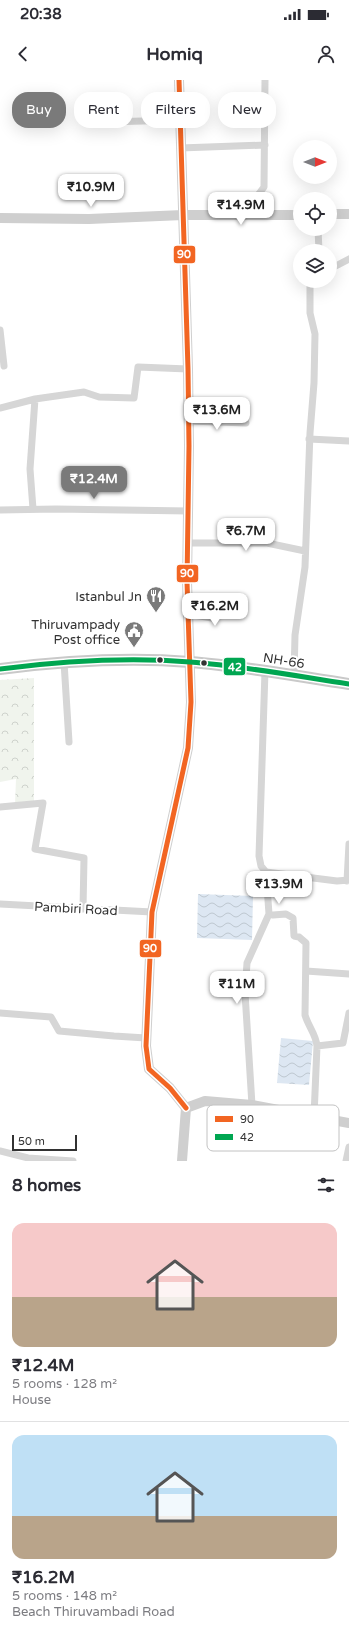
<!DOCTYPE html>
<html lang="en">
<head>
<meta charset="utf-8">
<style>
	:root { --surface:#fff; --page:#f2f2f3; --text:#2b2b33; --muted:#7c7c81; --line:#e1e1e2; --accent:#7a7a7a }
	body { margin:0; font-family:"Varela Round",sans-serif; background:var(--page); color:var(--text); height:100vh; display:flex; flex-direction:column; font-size:15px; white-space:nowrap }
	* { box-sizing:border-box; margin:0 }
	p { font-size:13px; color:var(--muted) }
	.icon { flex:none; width:22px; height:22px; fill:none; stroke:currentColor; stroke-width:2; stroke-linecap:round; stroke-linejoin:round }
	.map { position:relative; height:1081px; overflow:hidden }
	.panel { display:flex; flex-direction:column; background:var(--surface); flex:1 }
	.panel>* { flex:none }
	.banner { position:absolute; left:12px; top:12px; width:325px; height:36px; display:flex; gap:8px }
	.needle { width:26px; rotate:90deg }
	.controls { position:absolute; left:293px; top:60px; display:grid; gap:8px }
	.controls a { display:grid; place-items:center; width:44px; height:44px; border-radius:50%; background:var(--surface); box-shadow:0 4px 16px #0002; font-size:20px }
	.scale { position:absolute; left:12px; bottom:10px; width:65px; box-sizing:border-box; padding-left:4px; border:2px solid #323232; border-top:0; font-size:11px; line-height:14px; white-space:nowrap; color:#323232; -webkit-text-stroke:3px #fff; paint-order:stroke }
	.price { position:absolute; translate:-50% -34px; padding:0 9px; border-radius:8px; background:#fff; color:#222; font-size:13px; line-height:26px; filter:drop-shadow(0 1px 2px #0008) }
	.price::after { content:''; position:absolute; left:50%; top:24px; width:12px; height:9px; margin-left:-6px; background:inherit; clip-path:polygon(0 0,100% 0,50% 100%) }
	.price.selected { background:var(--accent); color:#fff }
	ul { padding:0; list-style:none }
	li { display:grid; align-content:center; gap:8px; height:212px; padding:0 12px }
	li+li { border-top:1px solid var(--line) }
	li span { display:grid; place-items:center; height:124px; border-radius:12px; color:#555 }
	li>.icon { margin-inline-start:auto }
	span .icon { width:72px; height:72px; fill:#fffc; stroke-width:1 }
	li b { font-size:17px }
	h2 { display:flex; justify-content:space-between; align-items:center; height:48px; padding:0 12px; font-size:17px }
	.tag { padding:0 14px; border-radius:16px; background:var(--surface); box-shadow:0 4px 16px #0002; font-size:14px; line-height:36px }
	.tag.selected { background:var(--accent); color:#fff }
	.status { display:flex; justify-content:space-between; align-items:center; height:28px; padding:0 20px; background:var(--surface); direction:ltr }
	.status svg { height:11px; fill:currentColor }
	header { display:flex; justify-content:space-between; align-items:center; height:52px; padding:0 12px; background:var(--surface); font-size:18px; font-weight:800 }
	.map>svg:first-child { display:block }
</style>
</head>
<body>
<div class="status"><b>20:38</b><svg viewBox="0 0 49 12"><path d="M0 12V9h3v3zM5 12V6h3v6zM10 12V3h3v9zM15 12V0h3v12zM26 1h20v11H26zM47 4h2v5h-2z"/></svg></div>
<header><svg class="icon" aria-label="back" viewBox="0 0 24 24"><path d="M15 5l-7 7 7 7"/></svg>Homiq<svg class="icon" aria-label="person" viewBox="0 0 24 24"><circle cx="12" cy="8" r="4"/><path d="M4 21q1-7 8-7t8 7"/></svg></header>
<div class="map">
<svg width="349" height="1081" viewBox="0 0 349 1081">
	<defs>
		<pattern id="park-crowns" width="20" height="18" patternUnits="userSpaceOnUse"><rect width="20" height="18" fill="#f0f4ed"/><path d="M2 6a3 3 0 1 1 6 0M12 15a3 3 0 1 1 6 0" fill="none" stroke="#ced2cc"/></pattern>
		<pattern id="water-waves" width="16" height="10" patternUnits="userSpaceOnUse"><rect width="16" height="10" fill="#dde7f2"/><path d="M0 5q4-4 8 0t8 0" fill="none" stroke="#bec7d0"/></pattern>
	</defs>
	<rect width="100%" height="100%" fill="#fff"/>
	<!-- park -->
	<path fill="url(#park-crowns)" d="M 34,598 L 34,722 L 15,724 L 16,699 L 0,702 L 0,600 Z"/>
	<!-- water -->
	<path fill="url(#water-waves)" d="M 198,814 L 253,816 L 252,860 L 197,858 Z
		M 281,958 L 313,961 L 309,1005 L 277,1003 Z"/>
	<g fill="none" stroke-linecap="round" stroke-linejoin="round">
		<!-- minor -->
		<path stroke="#d6d6d6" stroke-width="7" d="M 106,42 L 180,40
			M 180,68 L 265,65
			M 258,135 L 258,115 L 264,107 L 265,0
			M 318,149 L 319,171
			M 330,189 L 349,179
			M 0,250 L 4,286
			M 0,328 L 35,319 L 84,312 L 99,317 L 134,318 L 138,287 L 188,289
			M 189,341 L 246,343
			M 309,359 L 349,361
			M 33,429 L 30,389 L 35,319
			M 0,430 L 56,429 L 189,431
			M 188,463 L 267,463 L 305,471
			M 188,534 L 212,538 L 239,529
			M 64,582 L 69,662
			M 265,591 L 259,776 L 261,786 L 266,792 L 269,834 L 273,835 L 286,834 L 293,838 L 294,856 L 299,857 L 306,863 L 305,935 C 308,946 316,954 317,966 L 314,1036
			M 294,596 L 295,555 L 305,487 L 310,353 L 314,303 L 315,254 L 310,233 L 310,205 L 311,201
			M 0,727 L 43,723 L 35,769 L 84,778 L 83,829
			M 266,792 L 337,801 L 349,800
			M 347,801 L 349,764
			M 0,824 L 152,832
			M 306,891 L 349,894
			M 0,933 L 51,937 L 59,951 L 114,956 L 146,958
			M 317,966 L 343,963 L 349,933
			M 252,1025 L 245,913 L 247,883 L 269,834
			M 0,1071 L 28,1078 L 73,1081
			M 346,1081 L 349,1067"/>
		<!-- secondary -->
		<path stroke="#cfcfcf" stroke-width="10" d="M 179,0 L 188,289 L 189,366 L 187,502 L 191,622 L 188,668 L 152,832 L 146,966 L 149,989 L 170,1008 L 186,1028
			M 330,134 L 349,134
			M 0,138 L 89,139 L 183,135 L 300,135
			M 186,1028 L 205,1021 L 252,1025 L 349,1043
			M 182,1081 L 186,1028"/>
		<!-- primary -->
		<path stroke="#c9c9c9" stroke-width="12" d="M 0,589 C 63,581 127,577 190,582 C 243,586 296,596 349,604"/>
		<defs>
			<path id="bus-1" d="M 179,0 L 188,289 L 189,366 L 187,502 L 191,622 L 188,668 L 152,832 L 146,966 L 149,989 L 170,1008 L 186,1028"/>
			<path id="bus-2" d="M 0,589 C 63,581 127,577 190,582 C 243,586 296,596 349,604"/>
		</defs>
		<!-- bus-1 casing -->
		<use href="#bus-1" stroke="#fff" stroke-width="8"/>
		<!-- bus-2 casing -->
		<use href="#bus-2" stroke="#fff" stroke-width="8"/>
		<!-- bus-1 -->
		<use href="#bus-1" stroke="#f26522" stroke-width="5"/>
		<!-- bus-2 -->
		<use href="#bus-2" stroke="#00a651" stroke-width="5"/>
	</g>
	<!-- icons -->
	<defs>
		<symbol id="restaurant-pin" viewBox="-11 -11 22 30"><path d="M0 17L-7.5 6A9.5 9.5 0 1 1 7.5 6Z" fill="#7a7a7a" stroke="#fff"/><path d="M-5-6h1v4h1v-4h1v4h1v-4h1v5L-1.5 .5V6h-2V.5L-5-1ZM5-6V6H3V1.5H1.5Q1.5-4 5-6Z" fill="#fff"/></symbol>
		<symbol id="civic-pin" viewBox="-11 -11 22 30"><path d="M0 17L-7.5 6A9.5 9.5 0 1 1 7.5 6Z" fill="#7a7a7a" stroke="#fff"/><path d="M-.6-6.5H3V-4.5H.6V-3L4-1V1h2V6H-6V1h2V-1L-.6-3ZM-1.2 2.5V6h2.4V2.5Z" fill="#fff"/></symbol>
	</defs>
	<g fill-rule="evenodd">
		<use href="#restaurant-pin" x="145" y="505" width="22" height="30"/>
		<use href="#civic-pin" x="123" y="540" width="22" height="30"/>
	</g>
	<!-- markers -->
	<g fill="#323232" stroke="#fff" stroke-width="1.5">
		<circle cx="160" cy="580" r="3.5"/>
		<circle cx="204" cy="583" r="3.5"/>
	</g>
	<g text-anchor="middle" stroke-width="4" stroke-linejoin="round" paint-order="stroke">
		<!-- poi labels -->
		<g font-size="13" fill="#323232" stroke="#fff" text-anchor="end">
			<text x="142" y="521">Istanbul Jn</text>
			<text x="120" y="549">Thiruvampady<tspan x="120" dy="15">Post office</tspan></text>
		</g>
		<!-- street labels -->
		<g font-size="13" fill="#323232" stroke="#fff">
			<text transform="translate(284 580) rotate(9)" y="5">NH-66</text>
			<text transform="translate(76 828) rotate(3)" y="5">Pambiri Road</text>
		</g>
	</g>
	<!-- legend -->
	<rect x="207" y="1025" width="132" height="46" rx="6" fill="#fff" stroke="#c2c2c2" stroke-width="1"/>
	<rect x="215" y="1036" width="18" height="6" fill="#f26522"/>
	<rect x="215" y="1054" width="18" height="6" fill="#00a651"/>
	<g font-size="11" fill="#323232">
		<text x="240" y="1043">90</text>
		<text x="240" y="1061">42</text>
	</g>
	<g stroke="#fff" stroke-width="1.5">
		<rect x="173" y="165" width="23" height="19" rx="4" fill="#f26522"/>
		<rect x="176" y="484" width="23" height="19" rx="4" fill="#f26522"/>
		<rect x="223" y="577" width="23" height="19" rx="4" fill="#00a651"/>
		<rect x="139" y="859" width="23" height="19" rx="4" fill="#f26522"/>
	</g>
	<g font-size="11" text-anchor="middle" font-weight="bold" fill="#fff">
		<text x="184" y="178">90</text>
		<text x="187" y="497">90</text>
		<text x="235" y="591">42</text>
		<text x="150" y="872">90</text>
	</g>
</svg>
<div class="controls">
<a><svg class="needle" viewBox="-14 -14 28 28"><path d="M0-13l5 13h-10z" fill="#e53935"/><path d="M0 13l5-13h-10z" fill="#7c7c81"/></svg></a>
<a><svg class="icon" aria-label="locate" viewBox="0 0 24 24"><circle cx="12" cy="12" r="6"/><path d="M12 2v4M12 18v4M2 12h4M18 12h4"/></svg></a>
<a><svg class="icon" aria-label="layers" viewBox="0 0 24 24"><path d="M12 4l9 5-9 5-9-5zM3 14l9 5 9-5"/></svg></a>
</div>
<div class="scale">50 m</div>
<b class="price" style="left:91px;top:128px">₹10.9M</b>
<b class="price" style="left:241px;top:146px">₹14.9M</b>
<b class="price" style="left:217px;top:351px">₹13.6M</b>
<b class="price selected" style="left:94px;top:420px">₹12.4M</b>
<b class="price" style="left:246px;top:472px">₹6.7M</b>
<b class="price" style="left:215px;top:547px">₹16.2M</b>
<b class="price" style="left:279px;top:825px">₹13.9M</b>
<b class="price" style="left:237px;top:925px">₹11M</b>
<div class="banner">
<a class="tag selected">Buy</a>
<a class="tag">Rent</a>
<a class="tag">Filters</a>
<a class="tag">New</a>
</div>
</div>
<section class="panel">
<h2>8 homes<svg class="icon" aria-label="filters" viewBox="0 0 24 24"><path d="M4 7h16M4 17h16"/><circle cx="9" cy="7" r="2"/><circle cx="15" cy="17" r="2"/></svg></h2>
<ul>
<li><span style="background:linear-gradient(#f6c9c9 60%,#b9a48a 0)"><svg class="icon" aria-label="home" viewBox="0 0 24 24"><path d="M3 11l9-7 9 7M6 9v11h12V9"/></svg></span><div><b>₹12.4M</b><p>5 rooms · 128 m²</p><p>House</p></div></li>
<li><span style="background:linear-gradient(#bfe0f5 65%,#b9a48a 0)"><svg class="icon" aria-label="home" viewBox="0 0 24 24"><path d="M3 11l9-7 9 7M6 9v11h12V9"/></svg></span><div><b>₹16.2M</b><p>5 rooms · 148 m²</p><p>Beach Thiruvambadi Road</p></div></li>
</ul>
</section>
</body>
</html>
